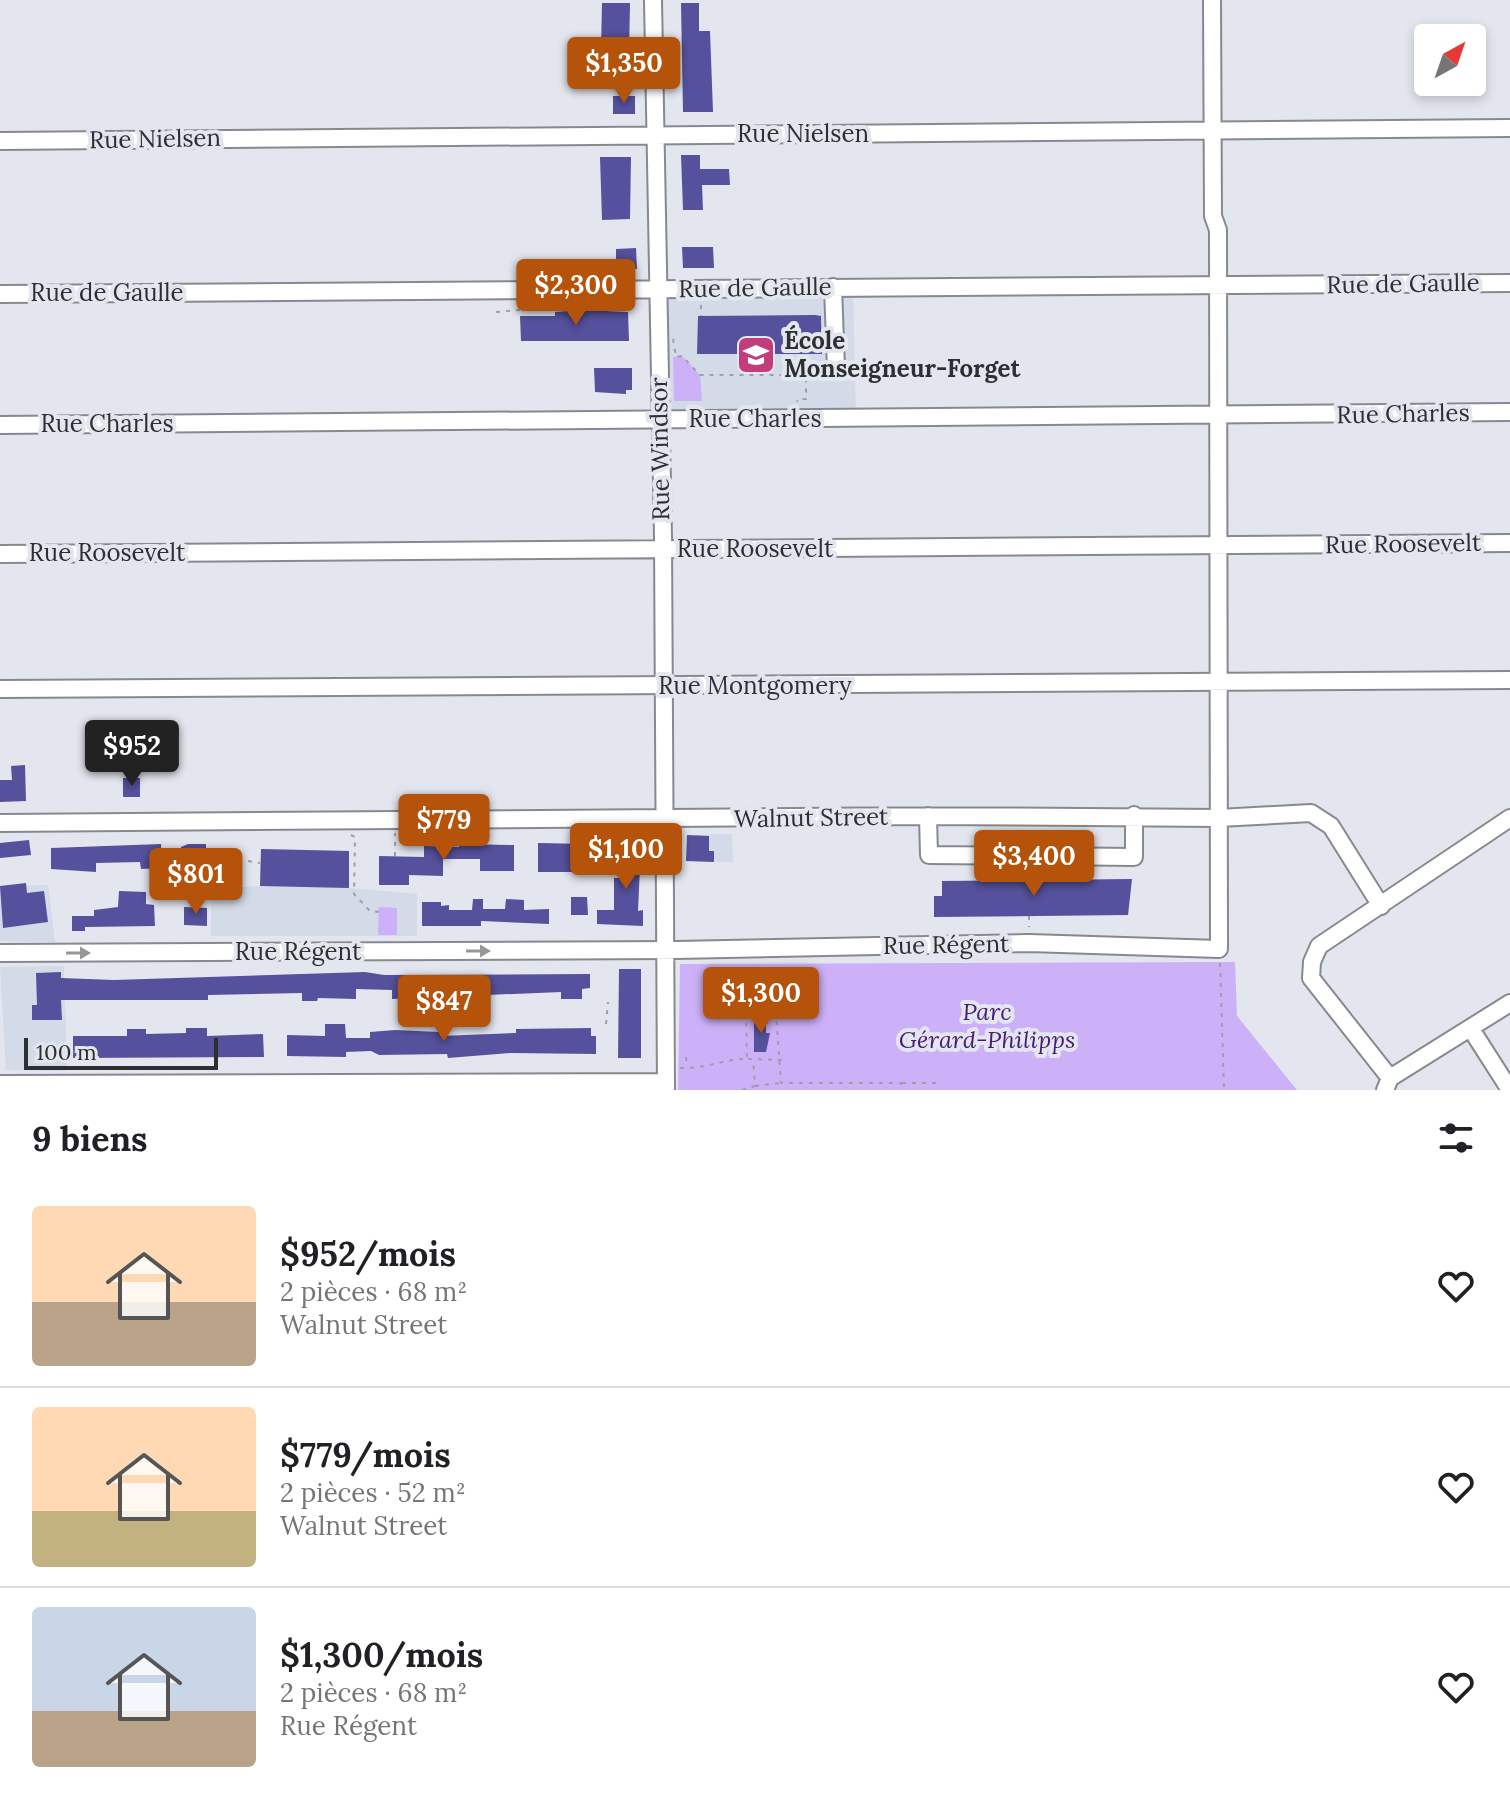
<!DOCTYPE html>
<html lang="fr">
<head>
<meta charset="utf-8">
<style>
	:root { --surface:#fff; --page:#f6f6f6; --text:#202124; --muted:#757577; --line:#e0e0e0; --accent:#b45309 }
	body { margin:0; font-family:Lora,serif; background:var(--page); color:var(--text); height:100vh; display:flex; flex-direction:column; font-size:30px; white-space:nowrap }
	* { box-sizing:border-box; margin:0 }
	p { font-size:26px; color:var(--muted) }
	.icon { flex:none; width:44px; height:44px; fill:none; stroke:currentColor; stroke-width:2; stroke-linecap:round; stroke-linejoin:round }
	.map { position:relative; height:1090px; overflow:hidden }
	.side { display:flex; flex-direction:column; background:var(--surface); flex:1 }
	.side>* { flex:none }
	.needle { width:52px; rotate:40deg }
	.tools { position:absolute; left:1414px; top:24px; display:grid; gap:16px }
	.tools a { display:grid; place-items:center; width:72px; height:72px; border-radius:8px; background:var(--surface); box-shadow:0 4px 12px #0003; font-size:40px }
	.scale { position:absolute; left:24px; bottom:20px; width:194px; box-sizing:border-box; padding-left:8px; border:4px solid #2d2f31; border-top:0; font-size:22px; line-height:28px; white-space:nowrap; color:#2d2f31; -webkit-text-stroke:6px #e3e6ee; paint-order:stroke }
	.price { position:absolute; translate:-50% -68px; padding:0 18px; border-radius:8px; background:var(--accent); color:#fff; font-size:26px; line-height:52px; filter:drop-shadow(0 2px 4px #0008) }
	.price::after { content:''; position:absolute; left:50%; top:48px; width:24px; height:18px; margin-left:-12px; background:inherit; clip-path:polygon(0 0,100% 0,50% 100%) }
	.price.on { background:#222; color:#fff }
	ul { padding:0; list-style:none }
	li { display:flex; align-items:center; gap:24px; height:200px; padding:0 32px }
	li+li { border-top:2px solid var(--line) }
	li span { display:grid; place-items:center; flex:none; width:224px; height:160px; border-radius:8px; color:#555 }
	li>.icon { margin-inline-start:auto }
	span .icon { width:96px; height:96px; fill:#fffc; stroke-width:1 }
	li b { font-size:34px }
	h2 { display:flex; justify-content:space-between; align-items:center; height:96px; padding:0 32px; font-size:34px }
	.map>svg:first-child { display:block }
</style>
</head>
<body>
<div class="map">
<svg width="1510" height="1090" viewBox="0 0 1510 1090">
	<rect width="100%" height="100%" fill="#e3e6ee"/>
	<!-- built -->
	<path fill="#d3dae8" d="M 853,287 L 856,419 L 659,420 L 657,289 Z
		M 732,834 L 733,862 L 686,861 L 687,835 Z
		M 261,849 L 349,851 L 349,888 L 417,894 L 417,936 L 211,936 L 211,889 L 260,886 Z
		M 48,885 L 55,942 L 0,941 L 0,886 Z
		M 64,966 L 67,1071 L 6,1070 L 0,967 Z"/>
	<!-- green -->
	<path fill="#ccb1f8" d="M 682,356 L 700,375 L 702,401 L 674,401 L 673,357 Z
		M 379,907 L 397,908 L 397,935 L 378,935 Z
		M 1235,962 L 1237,1016 L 1297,1090 L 678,1090 L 680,964 Z"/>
	<!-- building -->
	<path fill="#55519c" d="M 602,3 L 630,3 L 629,55 L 635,55 L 635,71 L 615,70 L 615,47 L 601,48 Z
		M 681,3 L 699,3 L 699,31 L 710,31 L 713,112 L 683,112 Z
		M 613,96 L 635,96 L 635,114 L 613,114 Z
		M 681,155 L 700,155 L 700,169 L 729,169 L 730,185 L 702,185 L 703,210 L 683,210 Z
		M 600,157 L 631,157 L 630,219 L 602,220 Z
		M 682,247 L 713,247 L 714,268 L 683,268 Z
		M 636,248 L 637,269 L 616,269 L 616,249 Z
		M 583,310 L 628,312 L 629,341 L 521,341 L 520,316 L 555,316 L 555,312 Z
		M 815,315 L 821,316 L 822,354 L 697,354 L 698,316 Z
		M 594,368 L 632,368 L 632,390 L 626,390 L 626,394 L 595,392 Z
		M 25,765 L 26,801 L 0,802 L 0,780 L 12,780 L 11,766 Z
		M 123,778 L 140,778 L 140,797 L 123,797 Z
		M 687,835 L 709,836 L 709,851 L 714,851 L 714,862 L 686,861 Z
		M 29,840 L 31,855 L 0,858 L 0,843 Z
		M 538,843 L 588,844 L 588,872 L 538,872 Z
		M 161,844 L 162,868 L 141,869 L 140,862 L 96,863 L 96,872 L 51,869 L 51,848 Z
		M 188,844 L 206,844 L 206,863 L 181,863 L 181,847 Z
		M 459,844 L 514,845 L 514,871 L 480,871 L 480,859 L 443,859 L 443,876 L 409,875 L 409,885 L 379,885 L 379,856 L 424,857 L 424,846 L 459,847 Z
		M 620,845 L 641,845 L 638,911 L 643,910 L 643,926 L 597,924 L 597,910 L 614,910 L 614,878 L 620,878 Z
		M 261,849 L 349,851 L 349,888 L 260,886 Z
		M 1132,879 L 1128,915 L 934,917 L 934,896 L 942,896 L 942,881 Z
		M 26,883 L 27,893 L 44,891 L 48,922 L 3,928 L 0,886 Z
		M 119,891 L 146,892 L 146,904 L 154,905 L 155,926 L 85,927 L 85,931 L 72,931 L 72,916 L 94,916 L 94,910 L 118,907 Z
		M 571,897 L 587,897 L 588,915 L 571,915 Z
		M 473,899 L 483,899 L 483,909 L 505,909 L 506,899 L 524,900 L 524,910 L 549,909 L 549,924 L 481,921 L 481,926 L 422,926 L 422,902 L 441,902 L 441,906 L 449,905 L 449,910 L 472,910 Z
		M 184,907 L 207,908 L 207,926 L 184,925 Z
		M 619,969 L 641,969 L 641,1058 L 618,1058 Z
		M 61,972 L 61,978 L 114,980 L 365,972 L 384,975 L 590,974 L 590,988 L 582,989 L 582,999 L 561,999 L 561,992 L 392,999 L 392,990 L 356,989 L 356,999 L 318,998 L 317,1001 L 302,1001 L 302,993 L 208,995 L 208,1000 L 61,1000 L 62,1020 L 32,1020 L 32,1005 L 37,1005 L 36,973 Z
		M 754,1018 L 766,1018 L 766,1033 L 770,1033 L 766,1052 L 754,1052 Z
		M 325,1024 L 345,1024 L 346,1038 L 370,1038 L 370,1032 L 395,1030 L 440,1032 L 440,1036 L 516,1033 L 516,1029 L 591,1028 L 591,1036 L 596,1036 L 596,1054 L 511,1053 L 448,1058 L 447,1054 L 379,1055 L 371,1051 L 346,1052 L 346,1057 L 287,1056 L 287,1035 L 325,1036 Z
		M 186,1028 L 207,1028 L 207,1036 L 263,1034 L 264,1057 L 73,1058 L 73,1036 L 127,1036 L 127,1029 L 146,1029 L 146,1034 L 186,1033 Z"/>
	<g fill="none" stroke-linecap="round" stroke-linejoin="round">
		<defs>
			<path id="minor" d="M 653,0 L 663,538 L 666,1090
				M 0,141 L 1510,128
				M 833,287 L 836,369
				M 0,294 L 1510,283
				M 0,425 L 1510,412
				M 0,554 L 1510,543
				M 0,689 L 1510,680
				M 928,816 L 929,855 L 1134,857 L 1134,815
				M 0,823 L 928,816 L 1219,818 L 1311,813 L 1331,826 L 1381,906
				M 0,953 L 676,950 L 1029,943 L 1219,949 L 1218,230 L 1213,216 L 1212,0
				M 1471,1029 L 1510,1090
				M 1390,1078 L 1311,978 L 1312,962 L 1319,946 L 1510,818
				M 0,1084 L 666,1082
				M 1385,1090 L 1390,1078 L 1510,1003"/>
		</defs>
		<!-- minor casing -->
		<use href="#minor" stroke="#868990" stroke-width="20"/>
		<!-- path -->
		<path stroke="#9da0a5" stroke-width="2" stroke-dasharray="4 6" stroke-linecap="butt" d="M 701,305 L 701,316
			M 496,312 L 553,307
			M 673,339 L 676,357 L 682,356 L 700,375 L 806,375 L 806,399 L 798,399 L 797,402
			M 351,835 L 355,837 L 354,894 L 370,911 L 379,912
			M 395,856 L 395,833
			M 248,861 L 260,863
			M 219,874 L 220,848
			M 1028,880 L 1029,869
			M 1029,916 L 1029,927
			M 1220,963 L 1224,1090
			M 747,969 L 762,969
			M 763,988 L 763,1018
			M 765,994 L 776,1013 L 781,1083 L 901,1083 L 901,1090
			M 723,999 L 724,1006 L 744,1015
			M 606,1024 L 608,1002
			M 686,1057 L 687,1067
			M 748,1059 L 784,1060
			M 680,1068 C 706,1069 723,1059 747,1059 L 746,1015 L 762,987 L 763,964
			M 902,1083 L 937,1083
			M 755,1086 L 780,1083
			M 742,1090 L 755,1086 L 753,1060"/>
		<!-- minor -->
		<use href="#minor" stroke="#fff" stroke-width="16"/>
	</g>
	<!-- one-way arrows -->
	<defs><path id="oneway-solid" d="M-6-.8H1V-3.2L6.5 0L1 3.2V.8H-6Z" transform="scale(2)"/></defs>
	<g fill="#969798">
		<use href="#oneway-solid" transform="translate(478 951)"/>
		<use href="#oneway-solid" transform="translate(78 953)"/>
	</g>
	<!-- icons -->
	<defs>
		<symbol id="school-square" viewBox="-11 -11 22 22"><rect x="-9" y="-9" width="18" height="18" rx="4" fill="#c33c7b" stroke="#e3e6ee"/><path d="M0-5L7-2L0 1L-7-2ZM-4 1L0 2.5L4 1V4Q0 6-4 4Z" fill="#fff"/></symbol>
	</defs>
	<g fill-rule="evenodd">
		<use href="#school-square" x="734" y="333" width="44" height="44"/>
	</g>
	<g text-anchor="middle" stroke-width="8" stroke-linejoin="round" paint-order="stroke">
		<!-- street labels -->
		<g font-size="24" fill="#2d2f31" stroke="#e3e6ee">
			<text x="803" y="142">Rue Nielsen</text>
			<text transform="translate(155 139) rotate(-1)" y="8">Rue Nielsen</text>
			<text transform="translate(1403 284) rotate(-1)" y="8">Rue de Gaulle</text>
			<text transform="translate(755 288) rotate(-1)" y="8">Rue de Gaulle</text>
			<text x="107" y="301">Rue de Gaulle</text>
			<text transform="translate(1403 414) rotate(-1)" y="8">Rue Charles</text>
			<text x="755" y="427">Rue Charles</text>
			<text x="107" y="432">Rue Charles</text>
			<text transform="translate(660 449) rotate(-91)" y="8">Rue Windsor</text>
			<text transform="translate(1403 544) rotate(-1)" y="8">Rue Roosevelt</text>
			<text x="755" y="557">Rue Roosevelt</text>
			<text x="107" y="561">Rue Roosevelt</text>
			<text x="755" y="694">Rue Montgomery</text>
			<text transform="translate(811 818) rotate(-1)" y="8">Walnut Street</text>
			<text transform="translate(946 945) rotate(-1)" y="8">Rue Régent</text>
			<text x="298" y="960">Rue Régent</text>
		</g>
		<!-- poi labels -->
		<g font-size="24" font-weight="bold" fill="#2d2f31" stroke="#e3e6ee" text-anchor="start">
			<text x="784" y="349">École<tspan x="784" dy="28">Monseigneur-Forget</tspan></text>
		</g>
		<!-- park labels -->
		<g font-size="24" font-style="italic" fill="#4a1c79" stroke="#e3e6ee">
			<text x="987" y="1020">Parc<tspan x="987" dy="28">Gérard-Philipps</tspan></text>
		</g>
	</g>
</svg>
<div class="tools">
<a><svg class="needle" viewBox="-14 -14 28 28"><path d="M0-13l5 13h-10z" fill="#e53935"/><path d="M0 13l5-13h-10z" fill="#757577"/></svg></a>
</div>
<div class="scale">100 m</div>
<b class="price" style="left:624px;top:105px">$1,350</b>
<b class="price" style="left:576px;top:327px">$2,300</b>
<b class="price on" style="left:132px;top:788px">$952</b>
<b class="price" style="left:444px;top:862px">$779</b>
<b class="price" style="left:626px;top:891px">$1,100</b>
<b class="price" style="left:1034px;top:898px">$3,400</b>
<b class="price" style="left:196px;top:916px">$801</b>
<b class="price" style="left:761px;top:1035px">$1,300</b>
<b class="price" style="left:444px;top:1043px">$847</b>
</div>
<section class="side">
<h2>9 biens<svg class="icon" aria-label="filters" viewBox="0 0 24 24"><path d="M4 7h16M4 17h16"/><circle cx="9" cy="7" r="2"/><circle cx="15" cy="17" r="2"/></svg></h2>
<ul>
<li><span style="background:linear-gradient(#ffd9b3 60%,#b9a48a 0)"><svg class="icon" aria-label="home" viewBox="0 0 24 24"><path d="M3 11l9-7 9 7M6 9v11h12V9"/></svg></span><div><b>$952/mois</b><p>2 pièces · 68 m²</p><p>Walnut Street</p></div><svg class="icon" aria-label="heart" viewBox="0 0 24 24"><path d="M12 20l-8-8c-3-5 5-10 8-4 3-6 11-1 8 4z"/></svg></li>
<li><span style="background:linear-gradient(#ffd9b3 65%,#c2b280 0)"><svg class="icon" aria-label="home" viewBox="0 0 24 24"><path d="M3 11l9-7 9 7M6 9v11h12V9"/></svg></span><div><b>$779/mois</b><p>2 pièces · 52 m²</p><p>Walnut Street</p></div><svg class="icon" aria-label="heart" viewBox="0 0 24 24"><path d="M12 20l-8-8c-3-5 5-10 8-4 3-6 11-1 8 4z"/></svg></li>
<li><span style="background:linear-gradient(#c9d6e8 65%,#b9a48a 0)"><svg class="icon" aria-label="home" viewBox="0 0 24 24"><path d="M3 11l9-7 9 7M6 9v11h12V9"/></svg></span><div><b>$1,300/mois</b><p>2 pièces · 68 m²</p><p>Rue Régent</p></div><svg class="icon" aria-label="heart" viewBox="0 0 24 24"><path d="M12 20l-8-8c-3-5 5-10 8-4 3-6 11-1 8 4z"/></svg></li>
</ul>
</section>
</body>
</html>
